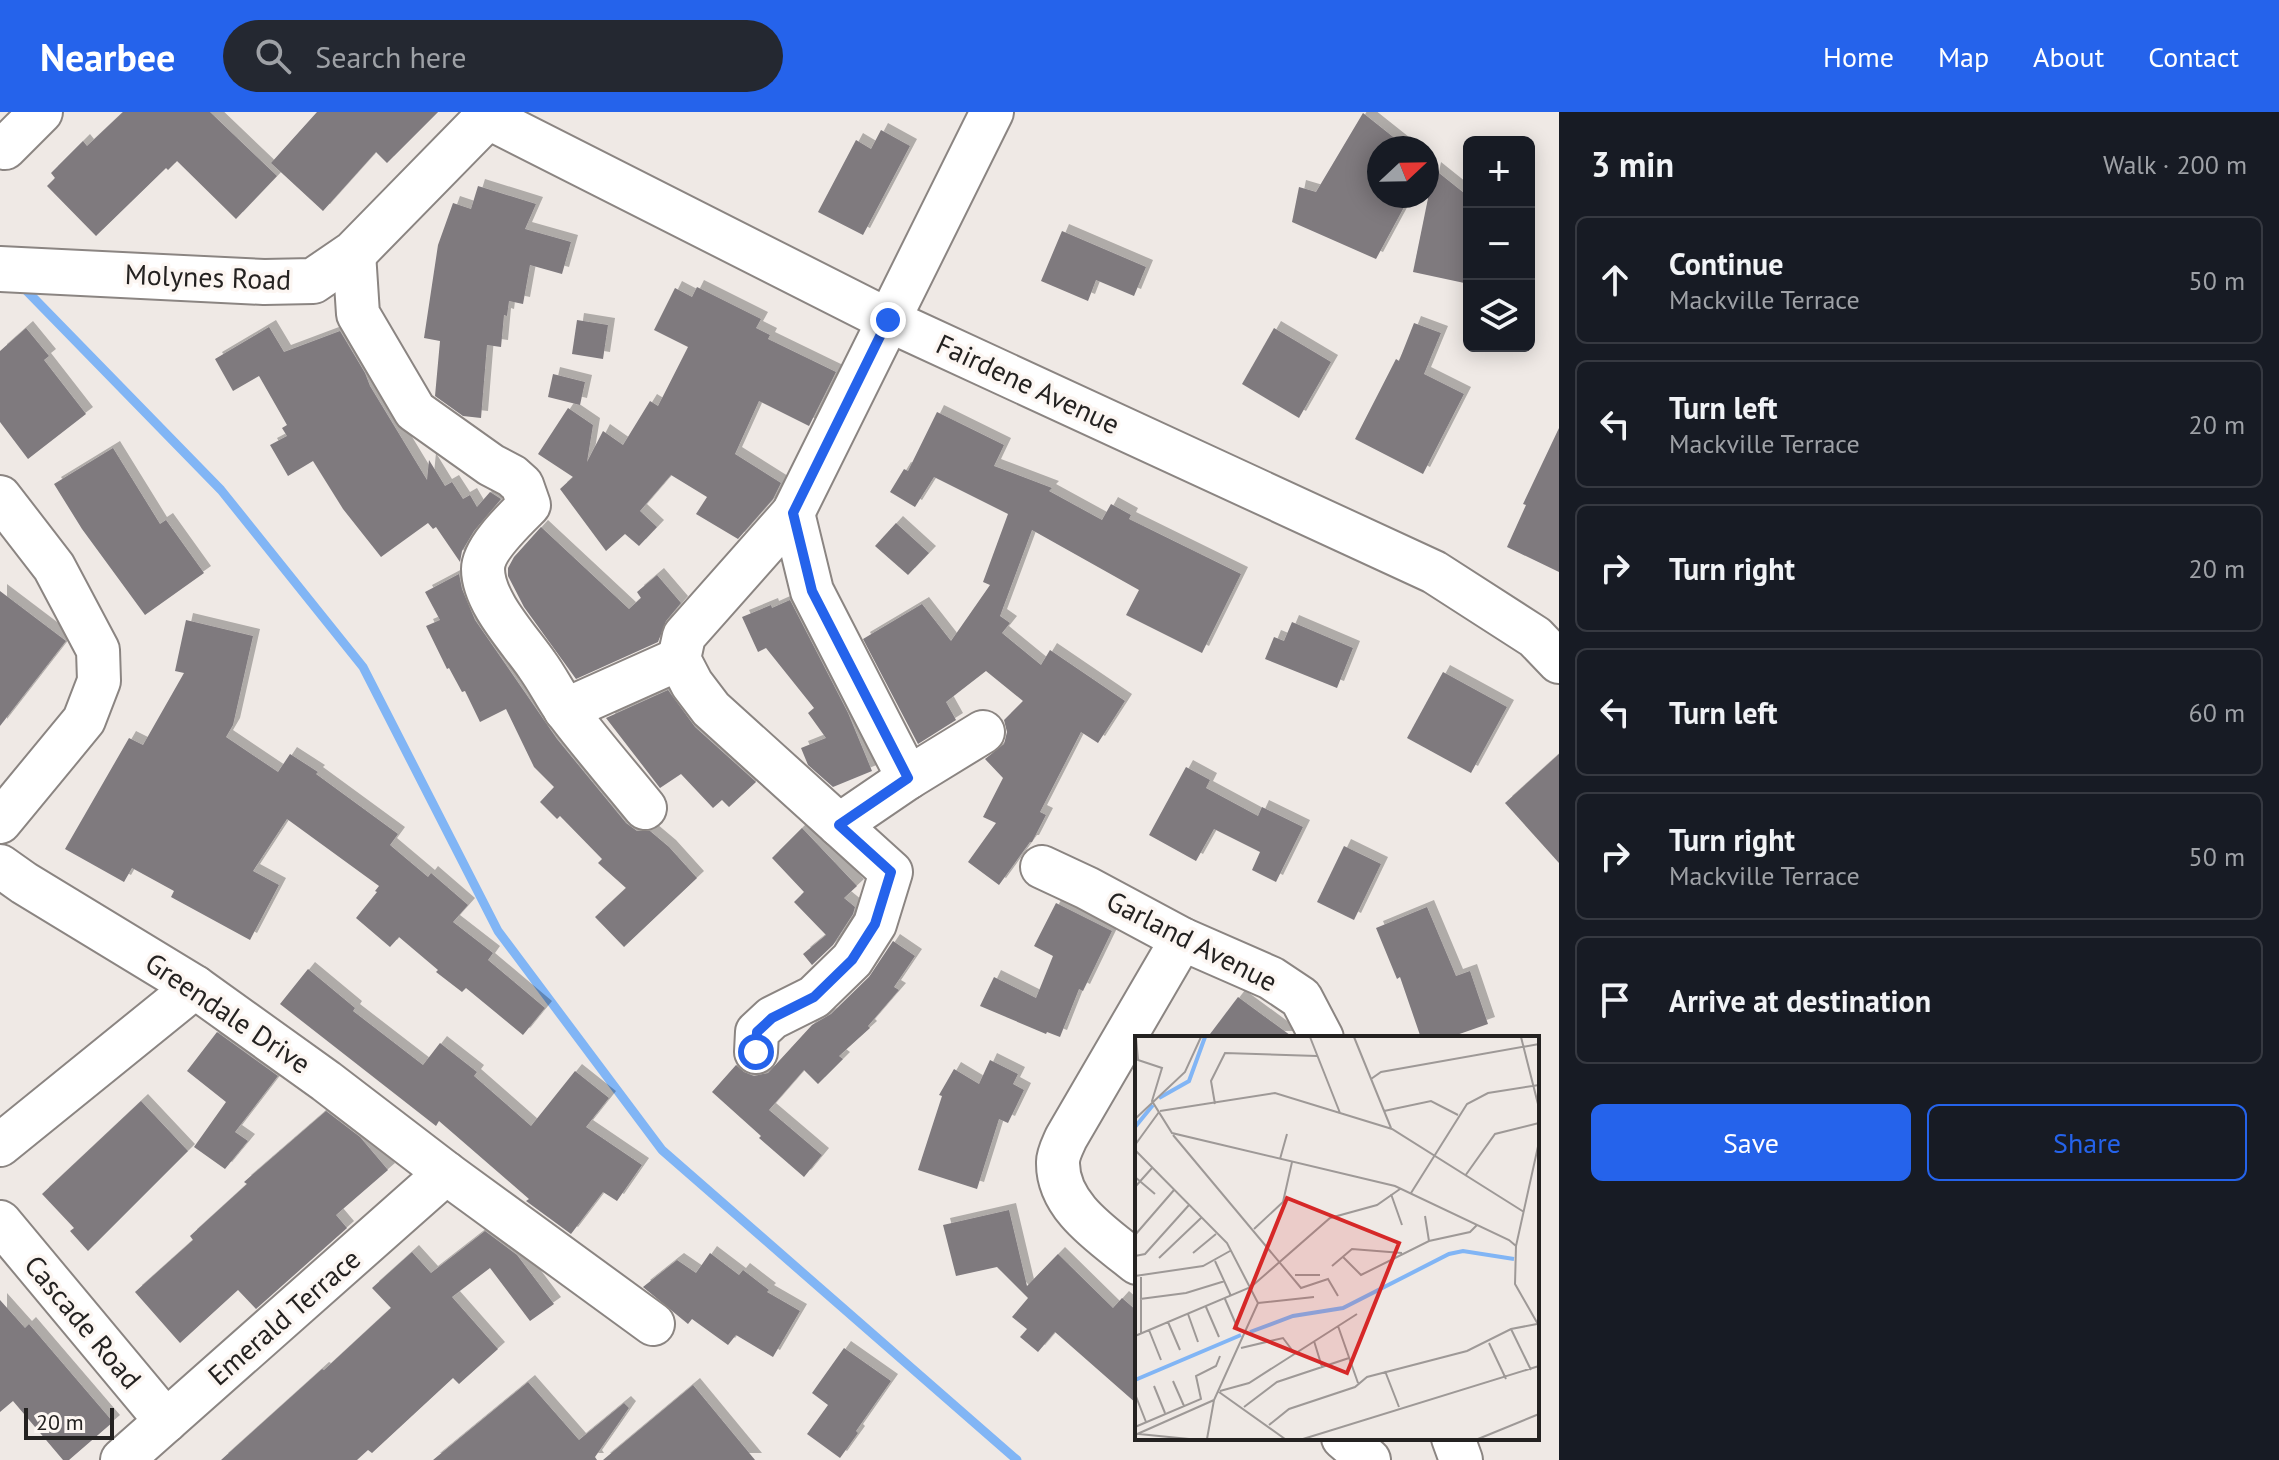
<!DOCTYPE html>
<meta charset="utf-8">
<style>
body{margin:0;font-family:"PT Sans",sans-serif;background:#242831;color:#f1f3f6}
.controls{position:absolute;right:24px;top:24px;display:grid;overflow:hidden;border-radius:12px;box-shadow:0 4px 20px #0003}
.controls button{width:72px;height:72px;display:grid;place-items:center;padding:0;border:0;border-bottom:2px solid #363941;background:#171b24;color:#f1f3f6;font:40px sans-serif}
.compass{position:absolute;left:1367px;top:24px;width:72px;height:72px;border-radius:50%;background:#171b24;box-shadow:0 4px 20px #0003;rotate:68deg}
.scale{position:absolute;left:24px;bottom:20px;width:90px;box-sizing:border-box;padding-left:8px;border:4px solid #242221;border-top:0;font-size:22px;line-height:28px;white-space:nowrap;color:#242221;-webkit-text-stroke:6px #fcf6f2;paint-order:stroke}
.stop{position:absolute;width:24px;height:24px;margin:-18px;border:6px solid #2563eb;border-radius:50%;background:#fff}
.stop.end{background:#2563eb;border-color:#fff;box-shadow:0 2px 8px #0008}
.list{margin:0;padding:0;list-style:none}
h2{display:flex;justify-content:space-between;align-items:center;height:104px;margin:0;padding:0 32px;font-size:34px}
h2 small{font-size:26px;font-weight:400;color:#9ea1a6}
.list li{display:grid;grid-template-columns:52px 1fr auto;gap:24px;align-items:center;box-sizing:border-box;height:128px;margin:0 16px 16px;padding:0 16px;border:2px solid #363941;border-radius:12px}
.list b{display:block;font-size:30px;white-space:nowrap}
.list p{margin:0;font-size:26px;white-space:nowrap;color:#9ea1a6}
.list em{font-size:26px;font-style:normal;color:#9ea1a6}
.actions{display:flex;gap:16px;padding:24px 32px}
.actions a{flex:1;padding:18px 0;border:2px solid #2563eb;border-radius:12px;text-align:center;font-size:28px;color:#2563eb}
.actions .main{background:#2563eb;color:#fff}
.icon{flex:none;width:44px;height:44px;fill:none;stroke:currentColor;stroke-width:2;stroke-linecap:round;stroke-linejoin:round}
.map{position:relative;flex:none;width:1559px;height:1348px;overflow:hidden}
header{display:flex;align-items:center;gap:48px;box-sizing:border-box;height:112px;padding:0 40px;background:#2563eb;color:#fff}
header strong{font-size:38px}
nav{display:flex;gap:44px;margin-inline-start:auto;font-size:28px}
.search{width:560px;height:72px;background:#242831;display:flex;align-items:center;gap:20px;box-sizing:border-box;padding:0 28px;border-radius:44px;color:#9ea1a6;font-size:30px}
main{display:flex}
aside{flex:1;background:#171b24}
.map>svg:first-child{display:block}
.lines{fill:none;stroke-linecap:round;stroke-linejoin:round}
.stream{stroke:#81b5f5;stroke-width:9}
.building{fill:#7f7a7e;filter:url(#shadow)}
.minor-casing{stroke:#8b8582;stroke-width:46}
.major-casing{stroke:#8b8582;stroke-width:48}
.minor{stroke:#fff;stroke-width:42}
.major{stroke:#fff;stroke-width:44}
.route{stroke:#2563eb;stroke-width:10}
.labels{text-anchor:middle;stroke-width:7;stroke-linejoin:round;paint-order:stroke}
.street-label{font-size:28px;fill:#242221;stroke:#fcf6f2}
.inset-river{fill:none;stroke:#81b5f5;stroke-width:4}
.inset-road{fill:none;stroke:#9e9997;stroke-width:2}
.view{fill:#d62828;fill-opacity:0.15;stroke:#d62828;stroke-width:4}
.inset-edge{fill:none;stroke:#242221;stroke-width:4}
</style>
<header>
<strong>Nearbee</strong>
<div class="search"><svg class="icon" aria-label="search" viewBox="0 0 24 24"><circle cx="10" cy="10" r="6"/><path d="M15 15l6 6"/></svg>Search here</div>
<nav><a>Home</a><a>Map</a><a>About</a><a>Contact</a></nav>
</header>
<main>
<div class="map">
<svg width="1559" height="1348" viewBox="0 0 1559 1348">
<defs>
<filter id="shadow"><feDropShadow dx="7" dy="-7" stdDeviation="0" flood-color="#0004"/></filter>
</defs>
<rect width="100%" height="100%" fill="#efe9e5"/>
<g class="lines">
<polyline class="stream" points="20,172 221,378 363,555 498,819 662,1038 1017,1348"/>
</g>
<g class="building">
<polygon points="123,0 210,0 277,64 236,107 177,49 168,58 166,56 96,124 47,74 55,66 51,61 83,29 87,34"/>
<polygon points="317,0 438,0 387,51 376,40 323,99 271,51"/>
<polygon points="1363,1 1407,36 1379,36 1379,84 1410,84 1376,147 1292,110 1299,75 1316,80"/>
<polygon points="881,18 910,34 863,123 818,100 856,28 871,37"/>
<polygon points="1434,57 1469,85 1469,172 1413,160"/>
<polygon points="478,74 536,92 525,117 571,130 562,162 530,153 523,192 509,189 507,204 504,203 501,235 487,233 481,306 463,304 435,284 440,229 424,226 438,133 453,91 471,97"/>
<polygon points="1062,119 1146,155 1134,184 1096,168 1088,189 1041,169"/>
<polygon points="697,175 761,207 756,216 770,223 768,227 836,260 809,314 759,289 735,342 781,371 773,387 738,427 696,402 707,385 671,363 640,399 657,415 639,434 625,422 606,439 560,377 573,365 538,342 568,296 593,313 587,350 603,319 623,333 650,289 658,294 688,235 654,218 675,176 692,185"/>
<polygon points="577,208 608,213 603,247 572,242"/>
<polygon points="1414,211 1441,221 1424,262 1464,282 1423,362 1355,327 1396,247 1399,249"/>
<polygon points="269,215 284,240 340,219 365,261 370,274 427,368 429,348 445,374 452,370 463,387 470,383 477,395 490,380 501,387 474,419 462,439 460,450 436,415 433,417 428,411 381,445 343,397 313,349 288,364 270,333 287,324 282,316 287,313 259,264 233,279 215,247"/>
<polygon points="26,216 49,244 44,248 86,302 28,347 0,310 0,239"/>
<polygon points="1274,216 1331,250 1299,306 1242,272"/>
<polygon points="553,262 585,270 580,293 548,285"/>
<polygon points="937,300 1004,333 994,354 1052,376 1049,379 1102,408 1111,392 1131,403 1129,407 1241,462 1202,541 1126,503 1139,478 1032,418 1000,504 1010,511 1002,521 1041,553 1050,538 1125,589 1098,631 1081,620 1040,700 1046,703 1032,730 1030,730 999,773 968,750 996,711 983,705 1003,666 985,647 1004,632 1007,620 1004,608 1023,589 986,559 946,590 956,608 918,632 863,527 922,492 951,529 990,473 983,470 1008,402 934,365 915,395 890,380 904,357 908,359"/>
<polygon points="1559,316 1559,460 1507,435 1526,393 1523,392"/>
<polygon points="113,336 160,412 166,408 204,461 145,503 82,417 54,372"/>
<polygon points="896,411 929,441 908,463 875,434"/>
<polygon points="541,415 629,497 641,486 637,480 657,463 681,491 666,509 658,530 576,567 524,495 508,464 508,456 514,445"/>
<polygon points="459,462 462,477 475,508 557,627 626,711 637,719 650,719 669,735 697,766 624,835 595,805 626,776 598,751 602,747 560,704 557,707 540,690 554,675 534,655 506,597 480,610 465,579 462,580 449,556 447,557 426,514 440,508 425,480"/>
<polygon points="0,479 66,529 0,614"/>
<polygon points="790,488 848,601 872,659 833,675 808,653 801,636 826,626 808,601 814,596 766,536 758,540 742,505 771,493 772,496"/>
<polygon points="186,508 253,524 233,613 226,625 278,660 290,642 318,660 316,662 398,722 390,733 428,765 431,761 468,793 453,810 493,841 488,848 545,896 523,923 466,876 462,880 436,860 438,858 399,825 390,835 356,806 377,780 375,779 379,774 287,707 253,759 279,773 250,828 171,785 174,779 132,756 124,770 65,737 129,626 143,633 184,561 175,559"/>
<polygon points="1292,510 1353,536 1337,576 1265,547 1274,525 1284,529"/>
<polygon points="1443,560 1507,595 1471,661 1407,626"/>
<polygon points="668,578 695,615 756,670 729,695 722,688 713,696 681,662 660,676 606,606"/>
<polygon points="1559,642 1559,751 1505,691"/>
<polygon points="1186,655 1210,668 1206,676 1258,704 1262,695 1303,715 1276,770 1252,758 1260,740 1214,717 1196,749 1149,723"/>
<polygon points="802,716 857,774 844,786 855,795 853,802 833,833 812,853 803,842 826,823 794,790 804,780 772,746"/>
<polygon points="1344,734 1381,752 1354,808 1317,790"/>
<polygon points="1056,791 1112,819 1083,879 1079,877 1060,925 1047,920 1046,922 980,894 994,865 1036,886 1053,844 1034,834"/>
<polygon points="1427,795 1456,864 1470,859 1488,912 1448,926 1421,926 1400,865 1397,867 1376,816"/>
<polygon points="893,829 915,844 894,875 899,878 868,914 870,916 839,944 843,947 818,972 804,958 769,998 822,1043 804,1065 759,1026 761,1024 712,980 736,953 744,960 754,964 768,961 812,913 831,902 869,865"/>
<polygon points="308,857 355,896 353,899 423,953 440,931 477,960 474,964 531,1014 575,959 609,986 586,1015 642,1053 617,1089 603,1080 571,1122 526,1089 529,1087 439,1009 436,1014 280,892"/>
<polygon points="1238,885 1294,926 1207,926"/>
<polygon points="217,920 278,964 235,1020 248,1029 225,1057 194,1035 226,990 187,959"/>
<polygon points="990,948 1018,962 1013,972 1024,978 1008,1011 999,1007 977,1077 918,1058 942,984 939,983 954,957 979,972"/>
<polygon points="141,989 188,1039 88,1139 70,1119 74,1116 42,1082"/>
<polygon points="326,999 360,1025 388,1058 336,1103 347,1116 256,1197 238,1178 180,1231 135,1180 193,1128 190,1124 247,1072 244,1070"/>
<polygon points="1009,1098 1027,1174 1058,1142 1113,1196 1122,1186 1137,1199 1137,1292 1055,1220 1038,1240 1020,1225 1027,1217 1012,1205 1028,1186 997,1155 956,1164 943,1113"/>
<polygon points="485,1119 517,1143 554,1192 530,1209 490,1156 452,1185 498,1237 459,1272 453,1266 372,1341 368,1338 357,1348 221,1348 322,1257 324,1258 391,1196 372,1176 412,1140 431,1161"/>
<polygon points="710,1141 739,1163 743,1158 769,1178 767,1180 800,1199 773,1245 736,1223 728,1233 692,1207 688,1212 643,1175 677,1148 696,1161"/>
<polygon points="0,1188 25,1216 29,1212 113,1310 69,1348 63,1348 13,1289 0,1300"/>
<polygon points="844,1236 891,1269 856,1319 858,1321 840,1346 807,1322 828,1293 812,1281"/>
<polygon points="528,1270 579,1328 624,1291 629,1296 595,1345 597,1348 433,1348"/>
<polygon points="693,1273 755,1348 603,1348"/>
</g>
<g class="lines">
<g class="minor-casing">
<g id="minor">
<polyline points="482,0 487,5 888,208 1434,460 1535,525 1559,550"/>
<polyline points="5,36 41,0"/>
<path d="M354,141l4,61 57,97 76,54 21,11 10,9 7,20c-14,14 -46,44 -46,64 0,33 37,71 54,96 11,15 19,32 30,47 25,33 52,64 78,96"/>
<polyline points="0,385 54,455 98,538 99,569 84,608 0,710"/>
<polyline points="793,401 812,479 908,666"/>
<polyline points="565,598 679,547"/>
<polyline points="839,713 908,666 983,620"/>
<polyline points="0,754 24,771 195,875 326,969 446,1061 653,1212"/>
<polyline points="1042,755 1087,776 1182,827 1271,866 1301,886 1322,926"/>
<polyline points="756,940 757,920 772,906 814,885 852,848 875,812 891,760 711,597 692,572 679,547 684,524 793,401 992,0"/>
<polyline points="0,1033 195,875"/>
<polyline points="0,1110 166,1309"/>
<path d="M1137,1151c-31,-26 -80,-55 -79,-101 0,-8 5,-17 8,-24l116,-199"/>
<polyline points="1343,1326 1369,1348"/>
<polyline points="1453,1326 1461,1348"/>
<polyline points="122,1348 446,1061"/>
</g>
</g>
<g class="major-casing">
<polyline id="major" points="0,157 264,170 313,169 354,141 492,0"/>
</g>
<use href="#minor" class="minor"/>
<use href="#major" class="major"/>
</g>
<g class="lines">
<polyline class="route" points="756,940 757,920 772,906 814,885 852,848 875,812 891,760 839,713 908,666 812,479 793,401 888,208"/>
</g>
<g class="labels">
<g class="street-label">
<text transform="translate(208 165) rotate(2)" y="10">Molynes Road</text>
<text transform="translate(1028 272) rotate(25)" y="10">Fairdene Avenue</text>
<text transform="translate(1192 829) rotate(27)" y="10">Garland Avenue</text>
<text transform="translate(228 901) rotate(34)" y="10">Greendale Drive</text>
<text transform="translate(284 1205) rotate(-41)" y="10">Emerald Terrace</text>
<text transform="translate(83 1210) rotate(50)" y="10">Cascade Road</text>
</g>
</g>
<g transform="translate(1135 924)">
<rect width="404" height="404" fill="#efe9e5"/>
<path class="inset-river" d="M24,62l30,-17 16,-44M0,91l18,-22M115,296l43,-16 50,-8 106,-54 14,-3 51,8M0,344l106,-45"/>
<path class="inset-road" d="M1,1l2,23 24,8 -10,33 20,32 223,53 114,54 7,6 -1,38 24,42M175,1l30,76M219,1l37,91M386,1l18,71M236,43l10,-7 158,-28M80,68l-4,-23 14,-28 92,3M25,75l115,-18 117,36 132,83M249,75l47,-10 27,14M0,83l50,-47 16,-35M38,99l128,153 27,-9 10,17M0,109l24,-33M0,114l92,93 31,60 -44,97 -7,39M145,123l7,-25M330,140l30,-42 44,-11M0,141l20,17M0,151l17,-19M276,157l56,-89 21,-11 51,-8M256,158l11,31M290,180l4,25M119,193l29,-27 9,-40M0,199l39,-45M381,210l23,-104M58,217l23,-19M0,220l10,-2 44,-49M208,221l18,18 68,-34 41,-9 7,-7M24,222l42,-40M80,225l16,35M197,230l20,-17 50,4M160,239h25M0,240l68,-10 27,-15M5,263l46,-6 39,-12M90,263l13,30M123,267l56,-6M71,271l13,30M53,278l10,28M33,286l12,28M203,290l20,57M376,293l20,41M14,294l12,30M6,297v-56M0,300l116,-49 79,-69 47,-13 23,-16M179,305l8,26M354,307l17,36M106,312l42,-10 12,16M250,335l14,36M38,345l11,25M19,350l11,27M85,355l29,-8 108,-69M84,356l66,47M0,358l11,28M109,371l33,-25 72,-24M134,389l20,-16 66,-22 12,-10 100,-26 44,-22 26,-5M0,391l66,-28 -5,-23 20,-10 4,-10M4,398l50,5M0,399l79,-35M168,403l236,-73M343,403l61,-25"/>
<path class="view" d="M152,162l112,45 -52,130 -112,-45z"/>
<rect width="404" height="404" class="inset-edge"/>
</g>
</svg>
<div class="controls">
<button>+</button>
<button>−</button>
<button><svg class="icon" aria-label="layers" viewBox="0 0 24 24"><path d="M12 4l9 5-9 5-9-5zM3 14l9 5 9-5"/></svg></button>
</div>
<svg class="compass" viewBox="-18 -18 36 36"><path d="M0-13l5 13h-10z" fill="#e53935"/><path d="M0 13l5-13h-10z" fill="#9ea1a6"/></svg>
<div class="scale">20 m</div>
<div class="stop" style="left:756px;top:940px"></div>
<div class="stop end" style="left:888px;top:208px"></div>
</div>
<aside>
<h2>3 min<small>Walk · 200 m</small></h2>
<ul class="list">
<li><svg class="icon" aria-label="ahead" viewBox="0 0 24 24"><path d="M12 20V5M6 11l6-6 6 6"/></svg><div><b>Continue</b><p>Mackville Terrace</p></div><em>50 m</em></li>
<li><svg class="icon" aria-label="left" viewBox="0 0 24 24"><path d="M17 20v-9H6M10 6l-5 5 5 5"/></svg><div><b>Turn left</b><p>Mackville Terrace</p></div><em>20 m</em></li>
<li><svg class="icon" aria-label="right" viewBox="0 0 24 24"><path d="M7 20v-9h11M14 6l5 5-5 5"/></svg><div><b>Turn right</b></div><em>20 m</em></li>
<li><svg class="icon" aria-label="left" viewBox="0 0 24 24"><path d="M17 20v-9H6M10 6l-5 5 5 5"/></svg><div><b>Turn left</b></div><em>60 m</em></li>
<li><svg class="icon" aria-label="right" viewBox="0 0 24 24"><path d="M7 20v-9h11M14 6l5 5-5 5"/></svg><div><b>Turn right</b><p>Mackville Terrace</p></div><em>50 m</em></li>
<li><svg class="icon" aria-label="arrive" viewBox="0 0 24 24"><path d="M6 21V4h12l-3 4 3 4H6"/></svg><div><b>Arrive at destination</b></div></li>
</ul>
<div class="actions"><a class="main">Save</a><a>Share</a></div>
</aside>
</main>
